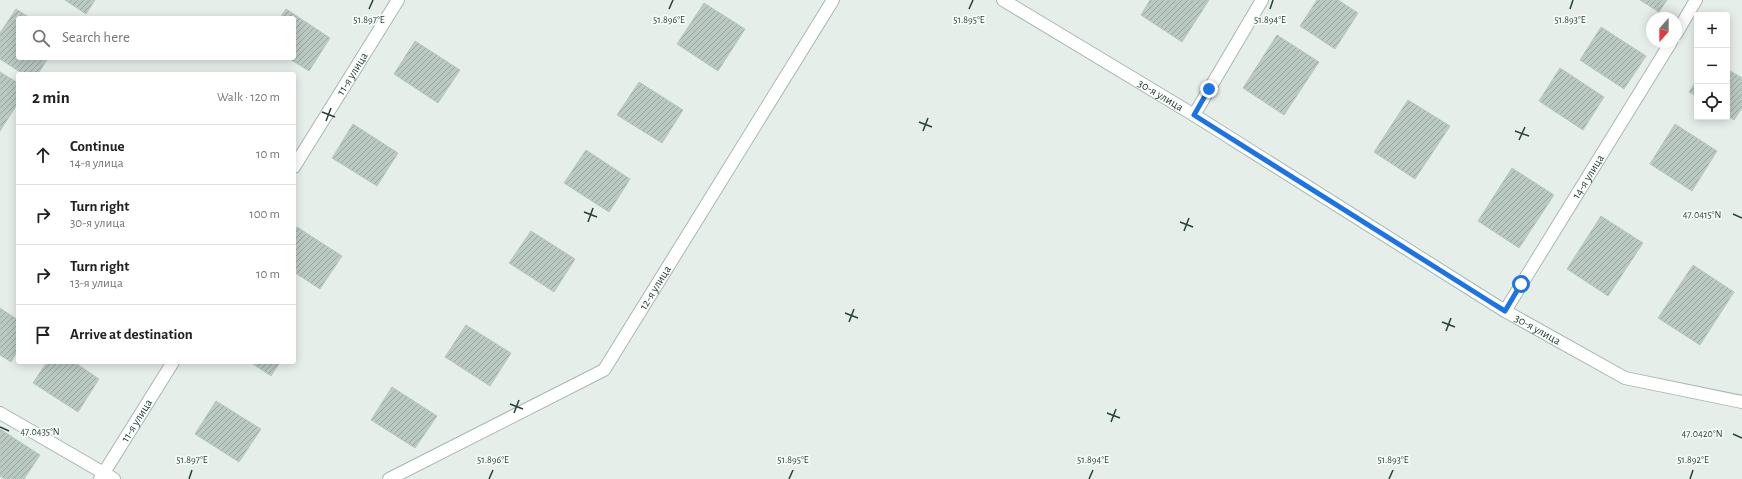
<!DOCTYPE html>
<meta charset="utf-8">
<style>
body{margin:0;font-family:"Alegreya Sans",sans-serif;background:#f2f2f2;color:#222}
.controls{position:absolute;right:12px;top:12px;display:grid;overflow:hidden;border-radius:4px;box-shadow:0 2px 10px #0003}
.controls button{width:36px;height:36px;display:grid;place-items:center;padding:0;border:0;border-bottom:1px solid #e0e0e0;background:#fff;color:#222;font:20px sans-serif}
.compass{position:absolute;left:1646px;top:12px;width:36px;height:36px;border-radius:50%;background:#fff;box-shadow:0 2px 10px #0003;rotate:201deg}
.stop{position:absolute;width:12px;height:12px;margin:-9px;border:3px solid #1a73e8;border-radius:50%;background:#fff}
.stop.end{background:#1a73e8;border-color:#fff;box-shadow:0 1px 4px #0008}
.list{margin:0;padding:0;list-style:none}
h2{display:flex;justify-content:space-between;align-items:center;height:52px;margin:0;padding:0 16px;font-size:17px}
h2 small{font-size:13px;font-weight:400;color:#767676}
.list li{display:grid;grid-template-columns:26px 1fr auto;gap:12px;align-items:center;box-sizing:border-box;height:60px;padding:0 16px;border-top:1px solid #e0e0e0}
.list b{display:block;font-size:15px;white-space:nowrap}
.list p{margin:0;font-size:13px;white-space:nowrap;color:#767676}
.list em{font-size:13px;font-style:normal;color:#767676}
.icon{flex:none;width:22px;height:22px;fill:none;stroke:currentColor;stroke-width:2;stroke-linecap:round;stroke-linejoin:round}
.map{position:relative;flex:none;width:1742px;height:479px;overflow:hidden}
.search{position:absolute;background:#fff;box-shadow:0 2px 10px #0003;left:16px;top:16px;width:280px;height:44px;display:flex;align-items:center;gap:10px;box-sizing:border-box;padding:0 14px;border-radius:4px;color:#767676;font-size:15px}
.panel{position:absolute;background:#fff;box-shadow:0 2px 10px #0003;left:16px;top:72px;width:280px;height:292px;border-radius:4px}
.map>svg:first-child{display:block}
.building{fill:url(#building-hatch);stroke:#b8c8c1}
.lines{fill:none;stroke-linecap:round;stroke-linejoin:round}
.street-casing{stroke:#a8b7b1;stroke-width:14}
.street{stroke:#fff;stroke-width:12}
.route{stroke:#1a73e8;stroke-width:5}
.ticks{fill:none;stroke:#254138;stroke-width:1.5}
.labels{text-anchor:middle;stroke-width:3.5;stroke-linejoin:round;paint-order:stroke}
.street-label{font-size:12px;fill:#254138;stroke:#f7fbf8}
.ticks-label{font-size:10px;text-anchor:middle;fill:#254138;stroke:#f7fbf8;stroke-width:3.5;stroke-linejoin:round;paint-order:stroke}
</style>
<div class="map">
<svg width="1742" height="479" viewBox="0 0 1742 479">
<defs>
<pattern id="building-hatch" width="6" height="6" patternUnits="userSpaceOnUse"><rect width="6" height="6" fill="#bbc9c3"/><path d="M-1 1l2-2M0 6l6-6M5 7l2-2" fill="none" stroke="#98a59f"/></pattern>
</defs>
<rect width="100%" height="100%" fill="#e6eeea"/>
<g class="building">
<polygon points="65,0 95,0 86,14"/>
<polygon points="1150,0 1209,0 1182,42 1141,15"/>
<polygon points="1317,0 1338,0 1358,13 1335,49 1300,26"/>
<polygon points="1640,0 1667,0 1659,12"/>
<polygon points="704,3 745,29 718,71 677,44"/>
<polygon points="16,9 30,18 18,18 18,58 48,58 38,74 23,74 0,59 0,33"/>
<polygon points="286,9 330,38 309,71 288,58 294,58 294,18 280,18"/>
<polygon points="1601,27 1646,56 1624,89 1580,60"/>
<polygon points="1277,35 1319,62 1284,115 1243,88"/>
<polygon points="415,41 460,70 438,103 394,74"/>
<polygon points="1560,68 1604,97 1583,130 1539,101"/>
<polygon points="1727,69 1742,78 1742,108 1734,120 1727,116"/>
<polygon points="0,72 18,83 18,103 0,131"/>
<polygon points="1697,80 1697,96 1689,92"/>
<polygon points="639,82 683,110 662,143 617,115"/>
<polygon points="1408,100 1450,126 1415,179 1374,152"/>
<polygon points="353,124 398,153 377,186 332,158"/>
<polygon points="1675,124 1717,151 1692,191 1650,164"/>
<polygon points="586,150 630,179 609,212 564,183"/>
<polygon points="1512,168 1554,195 1519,248 1478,221"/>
<polygon points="1601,216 1643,243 1608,296 1567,269"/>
<polygon points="297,227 342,256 320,289 294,272 294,232"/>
<polygon points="531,231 575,259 554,292 509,263"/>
<polygon points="1693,265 1734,292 1700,345 1658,318"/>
<polygon points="0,308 18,320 18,350 11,362 0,355"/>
<polygon points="466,325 511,353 490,386 445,357"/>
<polygon points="47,362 74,362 99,379 78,412 33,383"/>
<polygon points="250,362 280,362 271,376"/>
<polygon points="392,387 437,416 415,448 371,420"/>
<polygon points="216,401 261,429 239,462 195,434"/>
<polygon points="0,429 40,455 24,479 5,479 0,476"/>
</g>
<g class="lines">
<g class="street-casing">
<g id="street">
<path id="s1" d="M1003,0l191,115 311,196 120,67 117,24"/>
<polyline points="1676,34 1696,0"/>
<polyline points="1194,115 1262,0"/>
<path id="s2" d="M294,167l104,-167"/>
<path id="s3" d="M1505,311l166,-269"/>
<polyline points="0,413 114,479"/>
<path id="s4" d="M100,479l73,-117"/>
<path id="s5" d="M389,479l215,-109 229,-370"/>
</g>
</g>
<use href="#street" class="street"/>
</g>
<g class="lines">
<polyline class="route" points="1209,89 1194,115 1492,303 1505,311 1521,284"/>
</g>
<path class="ticks" d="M369,9l4,-9M669,9l4,-9M969,9l4,-9M1270,9l3,-9M1570,9l3,-9M322,112l13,5M326,121l5,-13M919,122l13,5M923,131l5,-13M1515,131l14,5M1519,140l6,-13M584,212l13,5M1733,214l9,4M588,222l5,-14M1180,222l13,5M1184,231l5,-13M845,313l13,5M849,322l5,-13M1442,322l13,5M1446,331l5,-13M510,404l13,5M514,413l5,-13M1107,413l13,5M1111,422l5,-13M0,427l9,4M1733,434l9,4M189,479l3,-9M489,479l4,-9M789,479l4,-9M1089,479l4,-9M1389,479l4,-9M1690,479l3,-9"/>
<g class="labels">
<g class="street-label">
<text dy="4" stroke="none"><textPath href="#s2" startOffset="110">11-я улица</textPath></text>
<text dy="4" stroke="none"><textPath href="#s1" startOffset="184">30-я улица</textPath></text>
<text dy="4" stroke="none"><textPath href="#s3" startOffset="158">14-я улица</textPath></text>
<text dy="4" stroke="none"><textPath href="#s5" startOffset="338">12-я улица</textPath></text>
<text dy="4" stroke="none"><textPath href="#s1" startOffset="628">30-я улица</textPath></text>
<text dy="4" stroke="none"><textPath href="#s4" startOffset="69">11-я улица</textPath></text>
</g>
</g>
<g class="ticks-label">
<text x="1270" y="23">51.894°E</text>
<text x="369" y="23">51.897°E</text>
<text x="669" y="23">51.896°E</text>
<text x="969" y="23">51.895°E</text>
<text x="1570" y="23">51.893°E</text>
<text x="1702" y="218">47.0415°N</text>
<text x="40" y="435">47.0435°N</text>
<text x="1702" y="437">47.0420°N</text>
<text x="192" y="463">51.897°E</text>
<text x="493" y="463">51.896°E</text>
<text x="793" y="463">51.895°E</text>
<text x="1093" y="463">51.894°E</text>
<text x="1393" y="463">51.893°E</text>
<text x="1693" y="463">51.892°E</text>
</g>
</svg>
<div class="controls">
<button>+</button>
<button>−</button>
<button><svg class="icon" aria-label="locate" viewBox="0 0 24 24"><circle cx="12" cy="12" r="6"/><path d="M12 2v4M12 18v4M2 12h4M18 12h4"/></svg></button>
</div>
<svg class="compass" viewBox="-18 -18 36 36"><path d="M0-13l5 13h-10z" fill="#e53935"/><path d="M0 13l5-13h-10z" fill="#767676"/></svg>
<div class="stop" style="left:1521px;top:284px"></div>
<div class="stop end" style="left:1209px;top:89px"></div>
<div class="search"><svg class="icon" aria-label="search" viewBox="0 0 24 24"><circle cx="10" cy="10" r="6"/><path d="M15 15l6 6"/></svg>Search here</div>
<section class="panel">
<h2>2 min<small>Walk · 120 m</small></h2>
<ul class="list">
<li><svg class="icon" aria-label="ahead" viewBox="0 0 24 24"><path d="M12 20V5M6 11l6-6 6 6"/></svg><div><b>Continue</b><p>14-я улица</p></div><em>10 m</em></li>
<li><svg class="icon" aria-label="right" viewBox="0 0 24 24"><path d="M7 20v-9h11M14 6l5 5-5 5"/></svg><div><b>Turn right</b><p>30-я улица</p></div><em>100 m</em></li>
<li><svg class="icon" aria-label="right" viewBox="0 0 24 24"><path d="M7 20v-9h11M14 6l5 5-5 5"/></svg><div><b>Turn right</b><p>13-я улица</p></div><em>10 m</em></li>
<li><svg class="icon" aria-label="arrive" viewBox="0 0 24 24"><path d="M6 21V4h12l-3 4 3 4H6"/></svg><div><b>Arrive at destination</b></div></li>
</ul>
</section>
</div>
